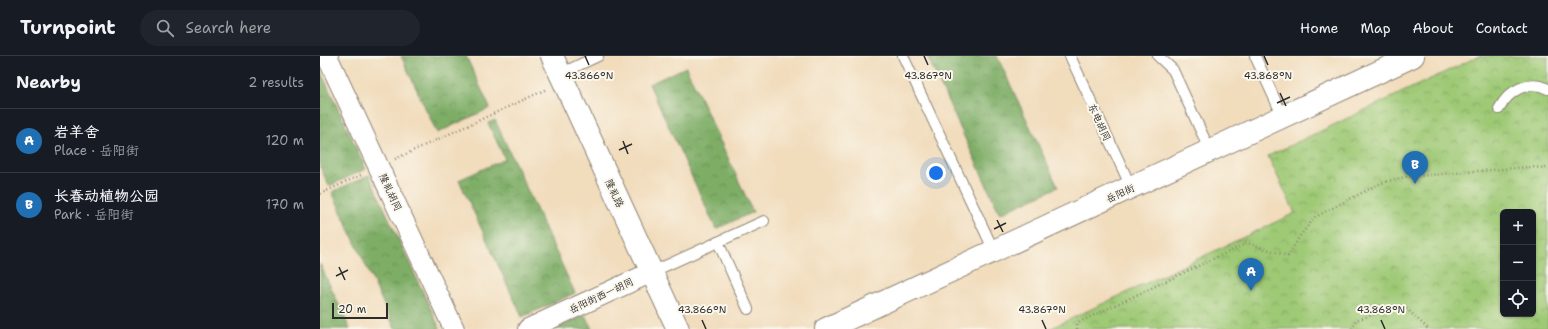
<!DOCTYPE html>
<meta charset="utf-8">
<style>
body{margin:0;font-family:"Shantell Sans","LXGW WenKai TC",sans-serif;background:#20242c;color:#f1f3f6}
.controls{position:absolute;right:12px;bottom:12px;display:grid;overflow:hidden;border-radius:6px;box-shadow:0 1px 3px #0004}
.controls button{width:36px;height:36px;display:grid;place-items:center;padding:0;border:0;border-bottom:1px solid #363941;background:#171b24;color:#f1f3f6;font:20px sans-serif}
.scale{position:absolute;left:12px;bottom:10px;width:56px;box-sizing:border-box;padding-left:4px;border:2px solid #2b2b2b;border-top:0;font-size:11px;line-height:14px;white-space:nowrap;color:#2b2b2b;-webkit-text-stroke:3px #fbf7ec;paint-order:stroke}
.you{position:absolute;left:616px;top:117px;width:14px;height:14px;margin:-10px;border:3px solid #fff;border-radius:50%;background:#1a73e8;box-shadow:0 0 0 6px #1a73e833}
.badge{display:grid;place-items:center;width:26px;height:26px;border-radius:50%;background:#1f6fb2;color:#fff;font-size:13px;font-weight:700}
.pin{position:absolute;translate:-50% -33px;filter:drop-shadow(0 1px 2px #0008)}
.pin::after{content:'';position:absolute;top:21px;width:14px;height:12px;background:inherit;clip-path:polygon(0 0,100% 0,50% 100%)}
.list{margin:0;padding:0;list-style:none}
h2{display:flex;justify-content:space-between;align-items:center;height:52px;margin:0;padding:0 16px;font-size:17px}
h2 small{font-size:13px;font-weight:400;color:#9ea1a6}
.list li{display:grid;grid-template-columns:26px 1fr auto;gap:12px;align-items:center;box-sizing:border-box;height:64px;padding:0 16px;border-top:1px solid #363941}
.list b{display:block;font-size:15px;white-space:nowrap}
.list p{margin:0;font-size:13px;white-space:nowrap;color:#9ea1a6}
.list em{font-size:13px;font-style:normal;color:#9ea1a6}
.icon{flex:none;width:22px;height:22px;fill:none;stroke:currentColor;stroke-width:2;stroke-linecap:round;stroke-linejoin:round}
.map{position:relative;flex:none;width:1228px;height:273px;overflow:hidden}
header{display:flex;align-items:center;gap:24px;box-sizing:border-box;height:56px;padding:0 20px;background:#171b24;border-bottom:1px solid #363941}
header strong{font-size:19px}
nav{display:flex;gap:22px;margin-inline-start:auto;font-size:14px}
.search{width:280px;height:36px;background:#20242c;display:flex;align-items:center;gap:10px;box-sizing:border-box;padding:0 14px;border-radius:22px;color:#9ea1a6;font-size:15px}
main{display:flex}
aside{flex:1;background:#171b24}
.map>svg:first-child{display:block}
.forest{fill:url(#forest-crowns);stroke:#546c48}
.park{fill:url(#park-crowns);stroke:#647a50;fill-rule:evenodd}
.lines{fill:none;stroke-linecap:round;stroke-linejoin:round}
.service-casing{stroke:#8e8474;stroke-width:12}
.minor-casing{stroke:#8e8474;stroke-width:22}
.tertiary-casing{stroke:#8e8474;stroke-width:24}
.path{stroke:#8e8474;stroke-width:2.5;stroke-dasharray:1 3;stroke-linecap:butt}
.service{stroke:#fff;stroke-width:10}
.minor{stroke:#fff;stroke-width:20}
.tertiary{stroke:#fff;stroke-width:22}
.ticks{fill:none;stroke:#2b2b2b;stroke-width:1.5}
.labels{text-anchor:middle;stroke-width:4;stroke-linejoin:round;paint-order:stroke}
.street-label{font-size:10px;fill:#2b2b2b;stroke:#fbf7ec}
.ticks-label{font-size:10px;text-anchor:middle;fill:#2b2b2b;stroke:#fbf7ec;stroke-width:4;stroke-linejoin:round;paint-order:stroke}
</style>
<header>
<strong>Turnpoint</strong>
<div class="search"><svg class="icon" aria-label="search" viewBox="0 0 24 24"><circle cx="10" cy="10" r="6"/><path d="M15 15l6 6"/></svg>Search here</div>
<nav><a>Home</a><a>Map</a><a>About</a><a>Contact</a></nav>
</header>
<main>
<aside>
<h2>Nearby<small>2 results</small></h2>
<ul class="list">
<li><span class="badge">A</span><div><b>岩羊舍</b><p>Place · 岳阳街</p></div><em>120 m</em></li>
<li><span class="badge">B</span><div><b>长春动植物公园</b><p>Park · 岳阳街</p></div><em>170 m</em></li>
</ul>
</aside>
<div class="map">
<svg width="1228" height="273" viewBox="0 0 1228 273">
<defs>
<pattern id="forest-crowns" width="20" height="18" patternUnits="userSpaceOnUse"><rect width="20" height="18" fill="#7ead66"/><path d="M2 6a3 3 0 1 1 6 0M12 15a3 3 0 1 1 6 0" fill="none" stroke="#678d54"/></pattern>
<pattern id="park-crowns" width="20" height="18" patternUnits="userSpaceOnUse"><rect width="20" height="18" fill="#9ec975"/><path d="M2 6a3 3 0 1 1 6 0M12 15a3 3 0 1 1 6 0" fill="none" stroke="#81a360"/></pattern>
</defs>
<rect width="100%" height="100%" fill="#fbf7ec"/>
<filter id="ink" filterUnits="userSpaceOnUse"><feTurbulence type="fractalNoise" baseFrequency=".025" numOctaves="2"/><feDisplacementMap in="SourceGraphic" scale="8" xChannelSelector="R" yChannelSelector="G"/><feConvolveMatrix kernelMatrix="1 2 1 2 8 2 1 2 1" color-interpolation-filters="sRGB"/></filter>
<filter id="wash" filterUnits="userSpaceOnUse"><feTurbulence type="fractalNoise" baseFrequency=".012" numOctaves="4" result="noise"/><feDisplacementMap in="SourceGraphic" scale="16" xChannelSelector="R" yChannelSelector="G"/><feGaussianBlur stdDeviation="0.9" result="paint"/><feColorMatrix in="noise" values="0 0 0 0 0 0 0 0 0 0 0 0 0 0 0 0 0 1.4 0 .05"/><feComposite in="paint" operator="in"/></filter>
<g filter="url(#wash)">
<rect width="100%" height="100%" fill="#f1dcbc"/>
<g class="forest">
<polygon points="81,0 146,0 170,52 117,77"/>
<polygon points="607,0 677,0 738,131 680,158"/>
<polygon points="366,11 433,156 396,173 329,28"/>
<polygon points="0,14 46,113 9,130 0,111"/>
<polygon points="175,64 255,237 202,261 139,124 185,103 168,67"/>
<polygon points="49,119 120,273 75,273 12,136"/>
<polygon points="0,208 30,273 0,273"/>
<polygon points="265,259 272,273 235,273"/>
</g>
<path class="park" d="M1159,0h69v273h-499l246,-116 -27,-57zM1183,156h30v102h-30z"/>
</g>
<g filter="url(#ink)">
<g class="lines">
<g class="service-casing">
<g id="service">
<polyline points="583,0 674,195"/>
<polyline points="750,0 811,131"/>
<polyline points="838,0 853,14 890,95"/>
<polyline points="935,0 963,61"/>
<polyline points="240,18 278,0"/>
<path d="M1179,53c9,-18 29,-30 49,-20"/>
<polyline points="398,186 428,253"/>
<polyline points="332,216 444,165"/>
</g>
</g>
<g class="minor-casing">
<g id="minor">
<polyline points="7,0 134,273"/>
<polyline points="208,273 332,216"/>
</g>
</g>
<g class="tertiary-casing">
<g id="tertiary">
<polyline points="232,0 358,273"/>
<polyline points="506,273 1093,0"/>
</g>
</g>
<g class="path">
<polyline points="75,103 227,33"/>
<polyline points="0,138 41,119"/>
<polyline points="757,273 757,267 927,187 968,200 980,180 995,161 1061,127 1085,121 1209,111 1228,112"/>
<polyline points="1032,273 1036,264 1083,249 1108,273"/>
</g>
<use href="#service" class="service"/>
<use href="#minor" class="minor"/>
<use href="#tertiary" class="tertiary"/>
</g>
</g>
<path class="ticks" d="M265,0l4,9M604,0l4,9M944,0l4,9M960,37l6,13M957,47l13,-6M303,85l5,13M299,94l13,-6M677,164l6,12M674,173l12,-6M19,211l6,13M16,220l12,-6M382,264l4,9M722,264l4,9M1061,264l4,9"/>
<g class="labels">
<g class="street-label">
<text transform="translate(780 66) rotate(65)" y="4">东电胡同</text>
<text transform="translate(71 136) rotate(65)" y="4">隆礼胡同</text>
<text transform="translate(295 137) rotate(65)" y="4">隆礼路</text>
<text transform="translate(800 137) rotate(-25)" y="4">岳阳街</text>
<text transform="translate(281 239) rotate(-25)" y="4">岳阳街西一胡同</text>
</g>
</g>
<g class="ticks-label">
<text x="269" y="23">43.866°N</text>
<text x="608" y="23">43.867°N</text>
<text x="948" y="23">43.868°N</text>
<text x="382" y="257">43.866°N</text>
<text x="722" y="257">43.867°N</text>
<text x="1061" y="257">43.868°N</text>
</g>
</svg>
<div class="controls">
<button>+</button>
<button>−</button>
<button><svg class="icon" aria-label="locate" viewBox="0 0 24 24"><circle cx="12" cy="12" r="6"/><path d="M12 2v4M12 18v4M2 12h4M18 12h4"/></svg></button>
</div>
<div class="scale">20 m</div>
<div class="you"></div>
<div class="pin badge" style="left:931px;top:235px">A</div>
<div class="pin badge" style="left:1095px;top:128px">B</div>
</div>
</main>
